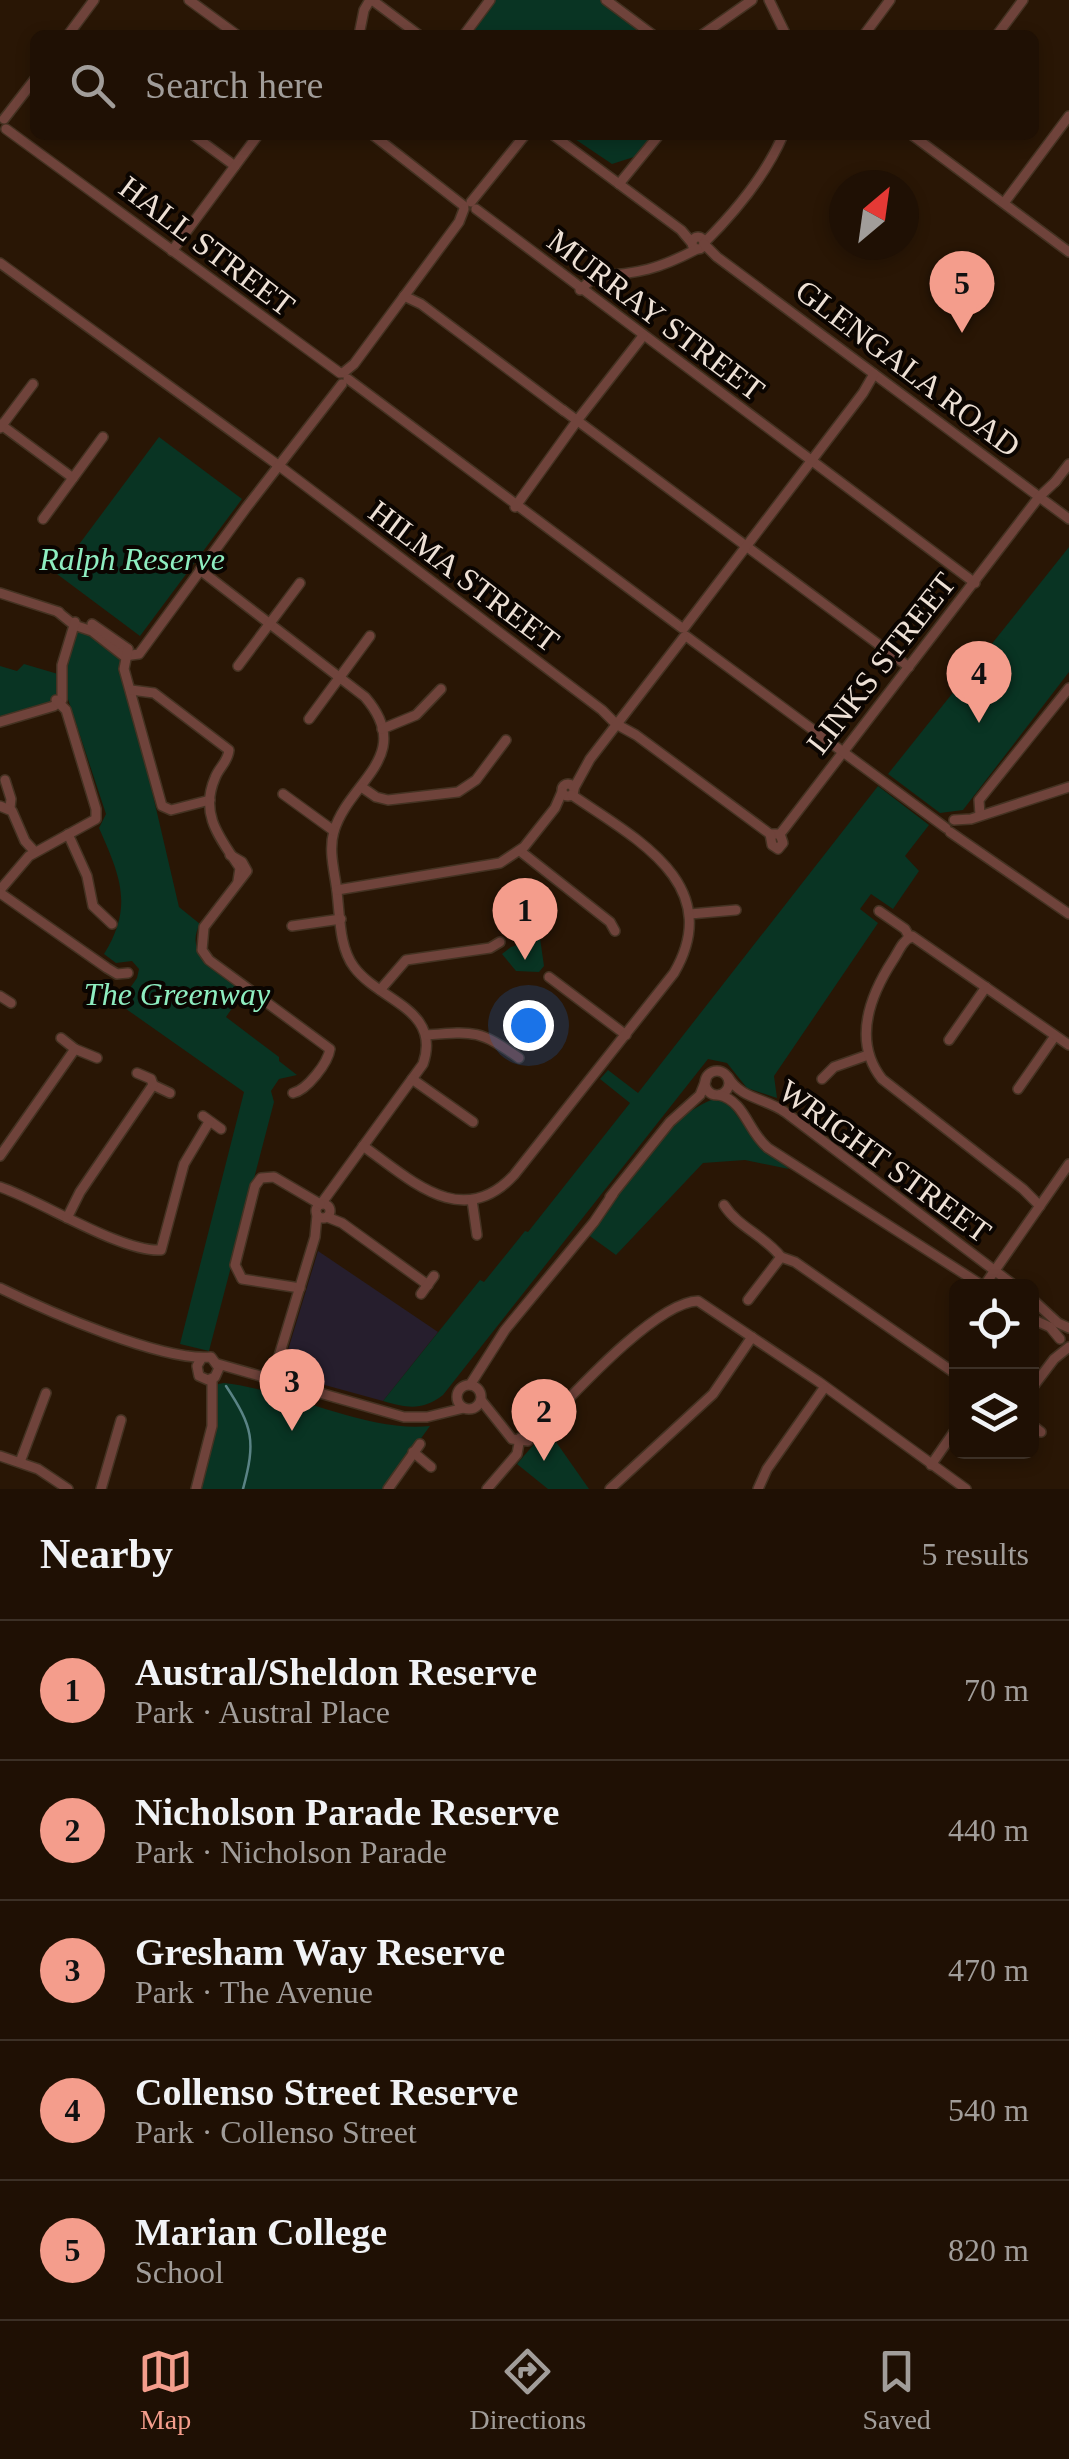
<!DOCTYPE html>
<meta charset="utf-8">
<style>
body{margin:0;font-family:Georgia,serif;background:#27190e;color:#f1f3f6}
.controls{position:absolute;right:30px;bottom:30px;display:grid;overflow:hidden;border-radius:15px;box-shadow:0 5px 15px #0003}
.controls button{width:90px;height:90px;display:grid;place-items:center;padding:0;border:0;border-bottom:2px solid #3c3026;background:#1f1004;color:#f1f3f6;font:50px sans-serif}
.compass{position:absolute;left:829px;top:170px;width:90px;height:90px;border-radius:50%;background:#1f1004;box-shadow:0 5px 15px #0003;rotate:29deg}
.you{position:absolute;left:528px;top:1025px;width:35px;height:35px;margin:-25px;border:8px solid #fff;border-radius:50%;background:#1a73e8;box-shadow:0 0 0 15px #1a73e833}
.badge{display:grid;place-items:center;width:65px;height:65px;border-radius:50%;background:#f49d8c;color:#111;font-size:32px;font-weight:700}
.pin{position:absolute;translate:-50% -82px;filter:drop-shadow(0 2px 5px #0008)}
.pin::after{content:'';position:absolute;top:52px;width:35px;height:30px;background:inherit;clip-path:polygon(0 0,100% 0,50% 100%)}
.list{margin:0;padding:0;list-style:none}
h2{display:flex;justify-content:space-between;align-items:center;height:130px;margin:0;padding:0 40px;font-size:42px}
h2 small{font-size:32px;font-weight:400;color:#a19d9a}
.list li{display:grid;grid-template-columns:65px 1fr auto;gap:30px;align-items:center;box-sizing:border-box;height:140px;padding:0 40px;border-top:2px solid #3c3026}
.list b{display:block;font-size:38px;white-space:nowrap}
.list p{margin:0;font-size:32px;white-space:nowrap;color:#a19d9a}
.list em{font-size:32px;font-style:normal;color:#a19d9a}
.icon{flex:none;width:55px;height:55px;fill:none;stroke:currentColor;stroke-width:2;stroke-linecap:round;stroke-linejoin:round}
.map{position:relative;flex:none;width:1069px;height:1489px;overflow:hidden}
.search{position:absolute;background:#1f1004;box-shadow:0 5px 15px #0003;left:30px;right:30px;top:30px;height:110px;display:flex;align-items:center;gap:25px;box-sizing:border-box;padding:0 35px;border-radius:15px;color:#a19d9a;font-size:38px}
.sheet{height:830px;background:#1f1004}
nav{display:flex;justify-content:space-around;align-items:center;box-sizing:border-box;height:140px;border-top:2px solid #3c3026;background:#1f1004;font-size:28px;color:#a19d9a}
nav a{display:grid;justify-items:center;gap:5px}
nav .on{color:#f49d8c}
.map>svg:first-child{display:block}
.commercial{fill:#261e2d}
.green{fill:#093423}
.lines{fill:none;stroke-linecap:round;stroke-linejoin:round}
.stream{stroke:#5a8385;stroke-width:2.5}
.minor-casing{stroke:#443222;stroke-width:12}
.minor{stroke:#6f433b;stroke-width:9}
.labels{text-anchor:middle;stroke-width:8;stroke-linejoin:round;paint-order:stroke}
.street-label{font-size:32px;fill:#ede0d5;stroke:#0b0501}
.park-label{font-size:32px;font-style:italic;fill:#8eedc0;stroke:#0b0501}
</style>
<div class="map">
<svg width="1069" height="1489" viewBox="0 0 1069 1489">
<rect width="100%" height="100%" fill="#291605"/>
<polygon class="commercial" points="318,1251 438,1332 383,1401 281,1373"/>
<g class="green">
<polygon points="494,0 600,0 647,35 468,35"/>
<polygon points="569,135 654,135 637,156 612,164"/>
<polygon points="159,437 242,499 140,636 57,574"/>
<polygon points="1069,547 1069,672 963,810 940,813 888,774"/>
<path d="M77,628l31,18 13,12 58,249 21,17c-18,32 23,51 44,67l-18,26 53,40v4l18,14 -18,4 -8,12 3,11 -65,249 -29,-7 64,-252 -125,-88 18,-26 2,-9 -7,-8 -16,2 -12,-9c30,-48 16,-78 -5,-126l7,-14 -40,-121 1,-24z"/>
<polygon points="24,664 58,674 56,696 49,702 0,718 0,666 17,671"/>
<path d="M878,786l51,39 -24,31 14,15 -26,38 -22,-15 -11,15 18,14 -104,153 3,22 -30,-10 -20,-25 -19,-4 -265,336c-21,16 -36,13 -60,6l97,-121 4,2 41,-51 3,1 102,-129 -30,-24 8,-9 30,23z"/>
<polygon points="540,938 544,966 539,972 516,971 502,954 511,947"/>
<path d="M717,1098l9,2 29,41 34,28 -44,-9 -42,3 -87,92 -29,-21c34,-44 76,-119 130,-136z"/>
<path d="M224,1383c65,7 143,50 206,43l-46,63h-184l16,-63 -3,-41z"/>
<polygon points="547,1429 589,1489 548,1489 517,1464"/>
</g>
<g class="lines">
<path class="stream" d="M226,1386c27,41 30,55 17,103"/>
<g class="minor-casing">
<g id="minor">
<polyline points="189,0 237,35"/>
<polyline points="372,0 419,35"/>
<polyline points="606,0 653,35"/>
<polyline points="769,0 786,35"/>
<polyline points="68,35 94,0"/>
<polyline points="359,35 364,10 370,0"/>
<polyline points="464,35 490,0"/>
<polyline points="702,35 752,0"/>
<polyline points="864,35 890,0"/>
<polyline points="997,35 1023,0"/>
<polyline points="4,119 35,79"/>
<polyline points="6,129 340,373"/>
<polyline points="193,135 235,166"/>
<polyline points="373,135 464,206"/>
<polyline points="553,135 681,230 692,243"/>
<polyline points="912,135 1069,252"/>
<polyline points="619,184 659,135"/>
<polyline points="471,202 525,135"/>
<polyline points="1004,203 1069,116"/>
<polyline points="476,209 975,583"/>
<circle cx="698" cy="243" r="6"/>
<path d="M704,243c30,-30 62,-68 79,-108"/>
<polyline points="704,244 717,257 1069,519"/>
<polyline points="172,251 258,135"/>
<polyline points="0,263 278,465 602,710 616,724 636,735 770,834 780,834 784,829 1039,497 1056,481"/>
<path d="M580,290l15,-14c43,-2 64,-7 102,-27"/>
<polyline points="404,296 421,304 564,411"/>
<polyline points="343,373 354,364 459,222 464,209"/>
<polyline points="348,379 682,628"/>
<polyline points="563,410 909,667"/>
<polyline points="0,424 73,478"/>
<polyline points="0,428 33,384"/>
<polyline points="1055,482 1069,464"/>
<polyline points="515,507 579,418 643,336"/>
<polyline points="43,519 103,437"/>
<path d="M200,570l165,127c51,59 -16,84 -31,134 -6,20 1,42 3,61 3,24 2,55 17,75 25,34 88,42 69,97l-102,140"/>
<polyline points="0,593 59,612"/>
<polyline points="58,612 74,625 92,631 124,656 139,654 246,508 342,384"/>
<polyline points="92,624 128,649"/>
<polyline points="684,628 863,393 874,374"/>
<polyline points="686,636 946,828"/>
<polyline points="128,649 124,669 162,806 171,810 210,800"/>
<polyline points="238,666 300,583"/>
<path d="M131,690l23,3 75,57c-1,12 -10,17 -14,28 -16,37 6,61 25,90l-2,13"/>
<polyline points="309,719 370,636"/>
<polyline points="0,722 54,706 62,700 62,665 75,622"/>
<polyline points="382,729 416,715 441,689"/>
<polyline points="5,780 11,799 10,808"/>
<circle cx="568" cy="790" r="6"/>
<polyline points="363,788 376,797 388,800 458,792 476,780 506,740"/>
<polyline points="574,788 590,759 684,637"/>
<polyline points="283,794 334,831"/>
<polyline points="0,806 12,811 25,841 35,852"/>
<polyline points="980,815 979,800 1069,688"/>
<polyline points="954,820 971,819 1069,787"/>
<polyline points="950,832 1069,914"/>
<polyline points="68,834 87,876 93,906 112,924"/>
<polyline points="770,834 772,845 778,849 783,843 780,834"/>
<polyline points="520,851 610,922 615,931"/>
<path d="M230,855l12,7 5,9 -43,56 -2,23 7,10 121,89c-2,14 -23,41 -37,44"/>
<polyline points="0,890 29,856 96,819 96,809 66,710 56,700"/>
<polyline points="337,890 500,863 524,847 555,808 562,792"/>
<polyline points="0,893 107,968 117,974 128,973"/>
<polyline points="879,911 905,929 910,938"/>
<polyline points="690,914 736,910"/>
<polyline points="292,926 341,919"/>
<polyline points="549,977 626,1035"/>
<polyline points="380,990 406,960 490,948 500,942"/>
<polyline points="0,996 11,1003"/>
<path d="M427,1035c47,-4 53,-5 92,23"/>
<polyline points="61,1038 75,1049 97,1058"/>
<polyline points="949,1040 986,987"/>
<circle cx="717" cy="1083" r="12"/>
<path d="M728,1077c13,22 37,21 57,35l230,174"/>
<polyline points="412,1079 473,1122"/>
<polyline points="822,1079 834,1067 868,1055"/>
<polyline points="153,1085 170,1093"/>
<polyline points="1018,1089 1055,1036"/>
<path d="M719,1095c26,6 29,37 49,53l215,138"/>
<polyline points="203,1116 221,1129"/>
<path d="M363,1146c46,32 98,86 151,29l160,-202c52,-89 -39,-135 -102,-178"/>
<polyline points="0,1156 75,1049"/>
<path d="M0,1187c40,13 122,66 161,63l23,-86 25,-42"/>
<polyline points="610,1197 670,1122 700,1095 706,1080"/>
<polyline points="472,1200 477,1235"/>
<circle cx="323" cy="1211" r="7"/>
<path d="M724,1205c14,22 41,31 57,52"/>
<path d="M1040,1206l-17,-17 -141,-110c-29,-37 -13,-82 11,-119 6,-9 9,-19 19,-24l157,109"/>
<polyline points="327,1217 342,1223 428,1285"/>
<polyline points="67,1218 80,1192 153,1085 151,1079 137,1073"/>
<polyline points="984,1286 1069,1164"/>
<path d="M0,1288c47,23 163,74 211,69l8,11 -4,9 -7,3 -9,-4 -2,-10 4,-7"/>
<polyline points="300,1288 242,1279 235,1265 255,1186 261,1178 274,1177 320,1204"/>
<polyline points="421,1294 434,1276"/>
<polyline points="1032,1299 1058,1323 1069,1328"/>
<polyline points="748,1300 781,1257 795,1262 956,1374"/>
<polyline points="1032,1319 1050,1327 1060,1339"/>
<polyline points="218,1364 404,1417 427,1417 464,1408"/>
<polyline points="272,1379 315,1237 317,1215"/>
<circle cx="469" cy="1397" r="12"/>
<polyline points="470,1385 505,1330 594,1222 613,1194"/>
<polyline points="1032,1388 1054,1359 1069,1347"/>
<path d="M481,1400l31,39 16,2c33,-33 125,-139 170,-140l121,81 147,107"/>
<polyline points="1032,1425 1041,1432"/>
<polyline points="413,1452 431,1467"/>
<polyline points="0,1456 38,1469 68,1489"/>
<polyline points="20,1462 46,1393"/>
<polyline points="931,1465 956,1429"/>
<polyline points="101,1489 121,1420"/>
<polyline points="196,1489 212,1426 212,1379"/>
<polyline points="388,1489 420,1444"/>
<polyline points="487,1489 517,1454 520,1438"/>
<polyline points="610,1489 713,1394 752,1337"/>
<polyline points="758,1489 767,1469 824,1388"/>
</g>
</g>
<use href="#minor" class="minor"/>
</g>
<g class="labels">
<g class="street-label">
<text transform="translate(207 246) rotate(37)" y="11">HALL STREET</text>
<text transform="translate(656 315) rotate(37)" y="11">MURRAY STREET</text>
<text transform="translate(908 368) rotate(37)" y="11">GLENGALA ROAD</text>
<text transform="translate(464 576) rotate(37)" y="11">HILMA STREET</text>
<text transform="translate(881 663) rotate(-52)" y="11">LINKS STREET</text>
<text transform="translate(885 1161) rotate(36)" y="11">WRIGHT STREET</text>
</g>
<g class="park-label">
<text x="132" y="570">Ralph Reserve</text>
<text x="177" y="1005">The Greenway</text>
</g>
</g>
</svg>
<div class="controls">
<button><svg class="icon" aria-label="locate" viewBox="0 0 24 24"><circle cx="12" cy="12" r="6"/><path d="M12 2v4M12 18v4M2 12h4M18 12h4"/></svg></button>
<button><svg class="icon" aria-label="layers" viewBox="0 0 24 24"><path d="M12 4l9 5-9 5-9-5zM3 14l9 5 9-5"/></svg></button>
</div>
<svg class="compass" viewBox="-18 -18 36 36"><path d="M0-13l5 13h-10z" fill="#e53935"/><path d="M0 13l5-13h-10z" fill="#a19d9a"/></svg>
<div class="you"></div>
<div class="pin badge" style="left:525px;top:960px">1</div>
<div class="pin badge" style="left:544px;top:1461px">2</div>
<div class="pin badge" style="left:292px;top:1431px">3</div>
<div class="pin badge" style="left:979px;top:723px">4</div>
<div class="pin badge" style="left:962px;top:333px">5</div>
<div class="search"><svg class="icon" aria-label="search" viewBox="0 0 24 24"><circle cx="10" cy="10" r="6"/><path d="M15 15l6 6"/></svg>Search here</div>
</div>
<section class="sheet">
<h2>Nearby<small>5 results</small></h2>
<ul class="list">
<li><span class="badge">1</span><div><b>Austral/Sheldon Reserve</b><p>Park · Austral Place</p></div><em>70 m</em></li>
<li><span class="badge">2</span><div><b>Nicholson Parade Reserve</b><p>Park · Nicholson Parade</p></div><em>440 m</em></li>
<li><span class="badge">3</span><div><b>Gresham Way Reserve</b><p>Park · The Avenue</p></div><em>470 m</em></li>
<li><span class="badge">4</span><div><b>Collenso Street Reserve</b><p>Park · Collenso Street</p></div><em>540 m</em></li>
<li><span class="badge">5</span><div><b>Marian College</b><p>School</p></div><em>820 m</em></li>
</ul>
</section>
<nav>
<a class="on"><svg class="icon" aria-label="map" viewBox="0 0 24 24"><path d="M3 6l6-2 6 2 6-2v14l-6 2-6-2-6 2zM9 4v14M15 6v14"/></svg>Map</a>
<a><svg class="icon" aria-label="directions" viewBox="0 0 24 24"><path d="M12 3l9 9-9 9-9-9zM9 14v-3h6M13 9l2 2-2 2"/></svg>Directions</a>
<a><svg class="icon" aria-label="saved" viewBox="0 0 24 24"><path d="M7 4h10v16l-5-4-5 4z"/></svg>Saved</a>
</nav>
